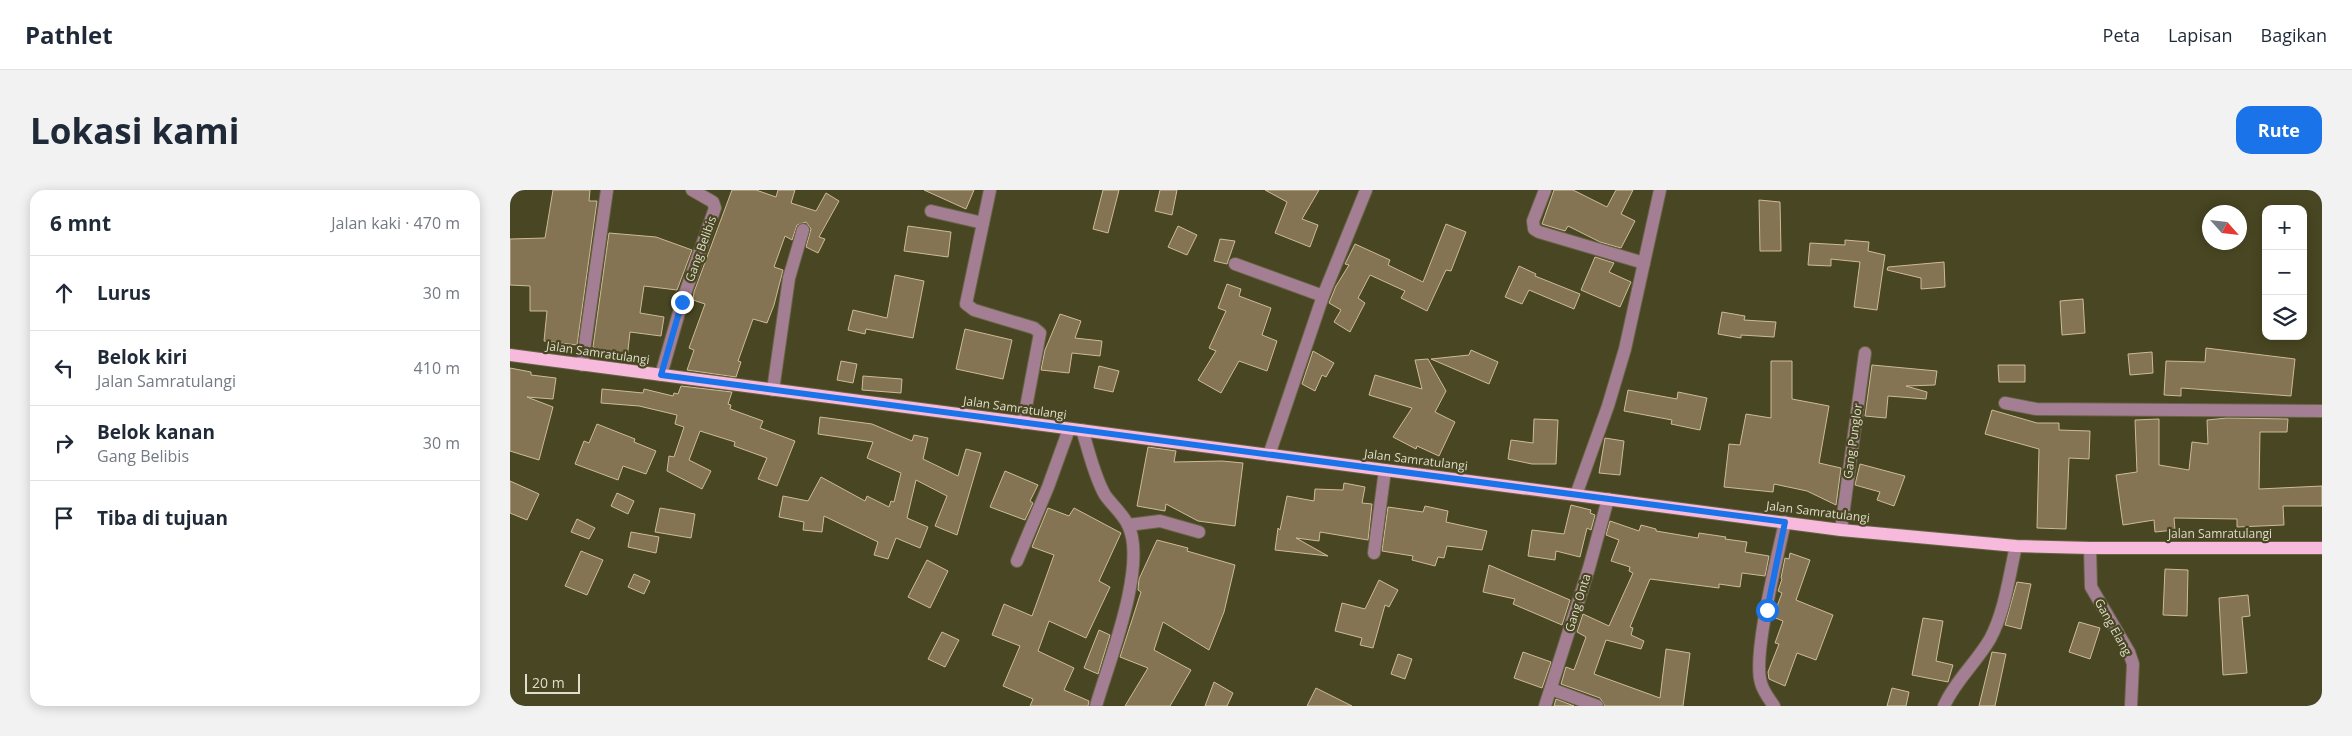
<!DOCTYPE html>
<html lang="id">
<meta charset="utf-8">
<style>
body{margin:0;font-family:"Open Sans",sans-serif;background:#f2f2f3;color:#1f2937}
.controls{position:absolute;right:15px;top:15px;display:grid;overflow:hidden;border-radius:10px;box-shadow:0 2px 12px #0003}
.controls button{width:45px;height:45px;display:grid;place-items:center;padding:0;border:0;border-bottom:1px solid #e0e1e3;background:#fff;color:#1f2937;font:25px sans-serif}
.compass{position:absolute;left:1692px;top:15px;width:45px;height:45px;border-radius:50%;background:#fff;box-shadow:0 2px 12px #0003;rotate:117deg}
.scale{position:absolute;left:15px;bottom:12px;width:55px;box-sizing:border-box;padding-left:5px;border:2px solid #dfdeca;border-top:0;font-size:14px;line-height:18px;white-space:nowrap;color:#dfdeca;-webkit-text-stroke:4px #494623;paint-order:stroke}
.stop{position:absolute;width:15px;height:15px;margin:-11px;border:4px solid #1a73e8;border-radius:50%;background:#fff}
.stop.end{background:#1a73e8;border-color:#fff;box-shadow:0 1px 5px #0008}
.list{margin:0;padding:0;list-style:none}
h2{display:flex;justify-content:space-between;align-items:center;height:65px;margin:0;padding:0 20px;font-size:21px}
h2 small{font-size:16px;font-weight:400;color:#747a83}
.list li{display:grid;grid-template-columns:32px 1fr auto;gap:15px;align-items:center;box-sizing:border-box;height:75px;padding:0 20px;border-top:1px solid #e0e1e3}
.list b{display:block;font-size:19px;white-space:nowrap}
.list p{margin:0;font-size:16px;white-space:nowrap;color:#747a83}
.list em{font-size:16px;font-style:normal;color:#747a83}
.icon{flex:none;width:28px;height:28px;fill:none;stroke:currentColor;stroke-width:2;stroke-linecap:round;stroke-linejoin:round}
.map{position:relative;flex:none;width:1812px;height:516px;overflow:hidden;border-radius:15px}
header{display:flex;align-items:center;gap:30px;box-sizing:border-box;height:70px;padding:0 25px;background:#fff;border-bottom:1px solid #e0e1e3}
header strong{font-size:24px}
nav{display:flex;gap:28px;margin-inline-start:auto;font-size:18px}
.intro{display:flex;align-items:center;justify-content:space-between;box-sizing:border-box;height:120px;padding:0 30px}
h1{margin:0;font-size:35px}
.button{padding:12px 22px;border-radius:15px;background:#1a73e8;color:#fff;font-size:18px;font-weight:700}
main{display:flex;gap:30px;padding:0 30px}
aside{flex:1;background:#fff;border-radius:15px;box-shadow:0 2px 12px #0003}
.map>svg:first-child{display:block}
.building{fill:#857453;stroke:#cdbb97}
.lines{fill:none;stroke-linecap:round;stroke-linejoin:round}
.minor-casing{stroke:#676444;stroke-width:14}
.major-casing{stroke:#676444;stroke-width:14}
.minor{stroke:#a47e93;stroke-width:12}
.major{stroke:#f7badd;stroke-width:12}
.route{stroke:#1a73e8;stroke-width:6}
.labels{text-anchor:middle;stroke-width:4.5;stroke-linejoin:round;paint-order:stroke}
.street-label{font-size:12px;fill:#dfdeca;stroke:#494623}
</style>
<header>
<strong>Pathlet</strong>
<nav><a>Peta</a><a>Lapisan</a><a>Bagikan</a></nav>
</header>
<div class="intro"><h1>Lokasi kami</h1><a class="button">Rute</a></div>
<main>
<aside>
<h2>6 mnt<small>Jalan kaki · 470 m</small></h2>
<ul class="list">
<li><svg class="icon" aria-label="ahead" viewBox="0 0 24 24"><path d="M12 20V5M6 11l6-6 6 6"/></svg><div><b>Lurus</b></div><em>30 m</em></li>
<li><svg class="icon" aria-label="left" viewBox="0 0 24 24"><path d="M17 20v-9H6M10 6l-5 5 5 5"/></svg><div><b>Belok kiri</b><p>Jalan Samratulangi</p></div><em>410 m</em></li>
<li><svg class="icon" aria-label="right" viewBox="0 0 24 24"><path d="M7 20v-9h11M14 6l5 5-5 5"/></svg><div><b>Belok kanan</b><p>Gang Belibis</p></div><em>30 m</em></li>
<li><svg class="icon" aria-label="arrive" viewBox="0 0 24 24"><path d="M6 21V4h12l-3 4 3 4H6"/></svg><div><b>Tiba di tujuan</b></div></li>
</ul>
</aside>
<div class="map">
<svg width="1812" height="516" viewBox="0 0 1812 516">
<rect width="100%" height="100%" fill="#494623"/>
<g class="building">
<polygon points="43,0 80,0 79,11 87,11 67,155 34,151 37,121 20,121 20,96 0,95 0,49 35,48"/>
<polygon points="222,0 246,0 266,7 268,0 285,0 281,13 306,21 316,3 329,11 309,47 315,49 308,63 296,57 301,39 296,32 287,35 282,50 275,46 264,77 273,80 264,115 257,133 243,129 228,171 231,172 226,187 177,180 184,160 179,158 195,114 183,110 184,102"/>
<polygon points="414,0 464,0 456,19"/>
<polygon points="593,0 609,0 598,43 583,39"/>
<polygon points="650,0 667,0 662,25 645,21"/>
<polygon points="755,0 809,0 792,29 808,35 800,57 765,43 777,12"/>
<polygon points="1044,0 1063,0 1097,17 1106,0 1123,0 1111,24 1125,31 1111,58 1090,52 1058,36 1055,41 1032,34"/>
<polygon points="1249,10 1270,12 1271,61 1250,61"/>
<polygon points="936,34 956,42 941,81 936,80 917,121 891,108 895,101 860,85 848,108 855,113 840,142 824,132 831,120 819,113 826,96 839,75 835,74 845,54 880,70 878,75 913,92"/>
<polygon points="398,36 441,42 438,67 394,61"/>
<polygon points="668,36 687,45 677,65 658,57"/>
<polygon points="99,43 146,47 182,60 167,100 134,96 130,123 154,127 151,146 120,142 117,169 84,165 85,158 83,157"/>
<polygon points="710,49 725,51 717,74 704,71"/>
<polygon points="1335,50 1359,52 1358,61 1375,65 1367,120 1344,117 1350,72 1321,69 1321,76 1298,75 1300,53 1335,55"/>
<polygon points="1085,67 1104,73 1099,82 1121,92 1110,117 1071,100"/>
<polygon points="1434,72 1435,97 1411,99 1411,88 1377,80 1378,77"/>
<polygon points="1009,76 1026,84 1025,86 1070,104 1064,119 1019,100 1012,114 995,107"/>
<polygon points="385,85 414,91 403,148 356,139 355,144 338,140 343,120 377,128"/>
<polygon points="717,94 731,99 729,106 761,118 752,145 767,151 757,181 729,171 711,203 688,190 706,161 699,158 716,121 708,118"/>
<polygon points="1573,109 1575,143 1552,145 1550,111"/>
<polygon points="1212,122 1235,126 1234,130 1266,132 1264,147 1231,145 1231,148 1208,144"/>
<polygon points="550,124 571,131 565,148 592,151 590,166 562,163 559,183 531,180 535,160"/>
<polygon points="455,139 502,150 493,189 446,179"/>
<polygon points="1696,158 1785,169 1781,206 1671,198 1671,206 1654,205 1656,171 1695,172"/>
<polygon points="961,160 988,172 979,194 921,169 959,165"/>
<polygon points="803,161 824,173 816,187 812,185 805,201 792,194"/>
<polygon points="1642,162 1643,183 1620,185 1618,164"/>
<polygon points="918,169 936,201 925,222 945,232 929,266 907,256 906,259 883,247 902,218 859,205 865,185 912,199 905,170"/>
<polygon points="331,171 347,174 343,193 327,190"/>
<polygon points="1261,171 1282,171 1282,209 1319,216 1309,273 1331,278 1326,315 1297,301 1264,294 1263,302 1214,297 1219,254 1230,255 1236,224 1261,228"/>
<polygon points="1362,175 1427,181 1425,195 1396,196 1417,202 1416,209 1378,206 1376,228 1355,226"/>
<polygon points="1488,175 1515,175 1515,192 1489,192"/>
<polygon points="589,176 609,181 603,202 584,198"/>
<polygon points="0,178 21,182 21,185 46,188 43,209 17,207 43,217 29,270 0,261"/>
<polygon points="353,186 392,189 391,203 352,200"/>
<polygon points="171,196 222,202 218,214 221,215 220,219 253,231 250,238 285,251 267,296 248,289 257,268 224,256 225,252 190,241 179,270 201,281 192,299 157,281 159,266 164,267 174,237 165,234 167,225 129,216 91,213 92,199 133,203 134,199 163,206 164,203 168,204"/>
<polygon points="1118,200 1167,209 1168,202 1197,208 1190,240 1161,234 1162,230 1114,221"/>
<polygon points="1482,220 1527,233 1549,233 1549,240 1580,241 1579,269 1559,268 1556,339 1527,338 1529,259 1475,244"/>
<polygon points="310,227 362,234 402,251 404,245 418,248 413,269 448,286 456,259 471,263 447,345 425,336 437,306 406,290 397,328 418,337 410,358 386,348 378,369 364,365 368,352 314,326 312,342 293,340 294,332 269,327 273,306 298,311 311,287 355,311 357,306 379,317 381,311 384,312 391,283 357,268 363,252 308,244"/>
<polygon points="1717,228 1778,229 1777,242 1750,242 1749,299 1812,296 1812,316 1773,316 1774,335 1727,337 1727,329 1664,328 1665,340 1645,342 1644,330 1613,335 1606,285 1627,282 1625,230 1649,229 1649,275 1679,280 1682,252 1698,254 1697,230"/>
<polygon points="1024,229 1048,230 1046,274 1022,274 998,269 1001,250 1023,253"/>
<polygon points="87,234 125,249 124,252 146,261 136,284 113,276 108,290 65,274 74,251 79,253"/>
<polygon points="1095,248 1114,251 1110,285 1089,283"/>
<polygon points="638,257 666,261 664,272 712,271 733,273 725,336 688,331 656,314 655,321 627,316"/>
<polygon points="1350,274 1395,286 1384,316 1367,310 1370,302 1345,295"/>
<polygon points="495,281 528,295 520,311 523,313 515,330 480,317"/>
<polygon points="0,291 29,304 17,330 0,323"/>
<polygon points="834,293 855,297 852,313 862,314 858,350 810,342 809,351 786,348 818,366 765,360 768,338 770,340 777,306 804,311 805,299 833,300"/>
<polygon points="107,303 124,311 118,324 101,316"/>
<polygon points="1061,315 1081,320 1080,323 1085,325 1081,340 1077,338 1070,367 1046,361 1045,370 1018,366 1022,340 1054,344"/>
<polygon points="915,316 938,321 936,332 977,341 972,360 937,356 934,368 928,367 925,376 902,370 903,366 872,361 878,317 913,322"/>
<polygon points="150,318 185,324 181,348 145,342"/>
<polygon points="538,318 559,326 564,318 611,343 589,391 600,397 576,448 539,431 528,461 564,478 554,500 579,511 578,516 520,516 523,509 493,496 510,456 482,445 494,414 522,426 544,365 522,357"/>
<polygon points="67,329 85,338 79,349 61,342"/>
<polygon points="1100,331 1129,341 1131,335 1146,339 1146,341 1188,348 1189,343 1216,347 1215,349 1237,352 1235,362 1259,366 1255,386 1232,383 1230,397 1209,394 1209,398 1140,389 1120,437 1123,438 1121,445 1134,451 1131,459 1096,450 1084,484 1150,508 1156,459 1180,463 1173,516 1095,516 1090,508 1051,494 1056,477 1064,480 1076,447 1067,442 1073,424 1099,436 1123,383 1119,381 1120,377 1101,371 1109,350 1096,345"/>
<polygon points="121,342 149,347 146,363 118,357"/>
<polygon points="647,350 678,358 677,361 725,375 714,422 699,460 653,432 644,460 681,480 660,516 615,516 638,478 610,467 631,402 628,400 629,389"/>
<polygon points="71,361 93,370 77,405 55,396"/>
<polygon points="1280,363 1300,370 1286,410 1323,425 1306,470 1287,463 1275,496 1259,489 1258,482 1269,454 1265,453 1273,431 1263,427 1272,403 1268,401 1272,389 1271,388 1275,368 1279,369"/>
<polygon points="417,370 438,381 420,418 398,407"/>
<polygon points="979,375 1060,410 1052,435 1003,414 1005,409 973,402"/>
<polygon points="1655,379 1678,380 1677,426 1653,425"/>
<polygon points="124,384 140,391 134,404 118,397"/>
<polygon points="869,390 888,400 879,417 875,415 863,458 850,455 852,448 825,441 832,413 855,419"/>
<polygon points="1507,392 1521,394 1511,439 1495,435"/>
<polygon points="1738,405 1740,426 1732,427 1737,483 1713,485 1709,408"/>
<polygon points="1413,428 1433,431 1426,471 1443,475 1438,492 1402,485"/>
<polygon points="1569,432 1590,438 1580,469 1559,462"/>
<polygon points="589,440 600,445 588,484 574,478"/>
<polygon points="432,442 449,450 435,477 418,469"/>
<polygon points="1013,462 1041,472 1032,498 1004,488"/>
<polygon points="1482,462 1496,464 1485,516 1469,516"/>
<polygon points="888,464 902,469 895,489 881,484"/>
<polygon points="704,492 723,503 717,516 695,516"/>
<polygon points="806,498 842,516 797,516"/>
<polygon points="1382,498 1399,502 1396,516 1377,516"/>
<polygon points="1046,509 1064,516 1044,516"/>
</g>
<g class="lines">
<g class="minor-casing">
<g id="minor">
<polyline points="480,0 456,114 464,120 524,138 530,143 513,233"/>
<polyline points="1035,0 1023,31 1024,39 1029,42 1134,73"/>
<polyline points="421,21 473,33"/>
<polyline points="725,74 813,106"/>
<polyline points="72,175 97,0"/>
<polyline points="151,185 172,112 205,18 203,12 182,0"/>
<polyline points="263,200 279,88 293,40"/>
<polyline points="1495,213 1526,219 1812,221"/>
<path d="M572,240c7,21 12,46 23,65 7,10 18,19 23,30 20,40 -20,139 -32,181"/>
<polyline points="759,265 813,106 856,0"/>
<polyline points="1066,305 1098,216 1115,159 1150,0"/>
<polyline points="618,335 650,331 689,342"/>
<polyline points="1331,340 1355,163"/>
<polyline points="1580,358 1581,397 1619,462 1623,474 1621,516"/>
<polyline points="864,363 875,280"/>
<polyline points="507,371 538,297 559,239"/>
<polyline points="1041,499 1087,516"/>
<polyline points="1035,516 1079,378 1098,309"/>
<path d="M1264,516c-5,-7 -11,-15 -13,-23 -9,-28 17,-128 24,-161"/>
<path d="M1434,516c11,-25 32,-43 46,-67 15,-28 19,-63 26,-93"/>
</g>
</g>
<g class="major-casing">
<polyline id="major" points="0,165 1331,340 1506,356 1580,358 1812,358"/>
</g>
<use href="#minor" class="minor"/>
<use href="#major" class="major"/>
</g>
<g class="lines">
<polyline class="route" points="172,112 151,185 1275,332 1257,420"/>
</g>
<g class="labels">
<g class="street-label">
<text transform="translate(191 59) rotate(-70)" y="4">Gang Belibis</text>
<text transform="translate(88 163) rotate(8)" y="4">Jalan Samratulangi</text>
<text transform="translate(505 218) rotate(8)" y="4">Jalan Samratulangi</text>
<text transform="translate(1343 251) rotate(-82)" y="4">Gang Punglor</text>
<text transform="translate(906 270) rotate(7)" y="4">Jalan Samratulangi</text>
<text transform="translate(1308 322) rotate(7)" y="4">Jalan Samratulangi</text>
<text x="1710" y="348">Jalan Samratulangi</text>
<text transform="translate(1068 413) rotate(-73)" y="4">Gang Onta</text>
<text transform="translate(1603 437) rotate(61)" y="4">Gang Elang</text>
</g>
</g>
</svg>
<div class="controls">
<button>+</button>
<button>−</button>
<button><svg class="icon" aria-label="layers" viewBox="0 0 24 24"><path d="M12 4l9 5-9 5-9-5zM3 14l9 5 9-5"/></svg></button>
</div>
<svg class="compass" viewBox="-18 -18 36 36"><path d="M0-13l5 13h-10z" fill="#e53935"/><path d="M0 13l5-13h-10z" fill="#747a83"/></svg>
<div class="scale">20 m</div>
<div class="stop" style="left:1257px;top:420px"></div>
<div class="stop end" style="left:172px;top:112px"></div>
</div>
</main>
